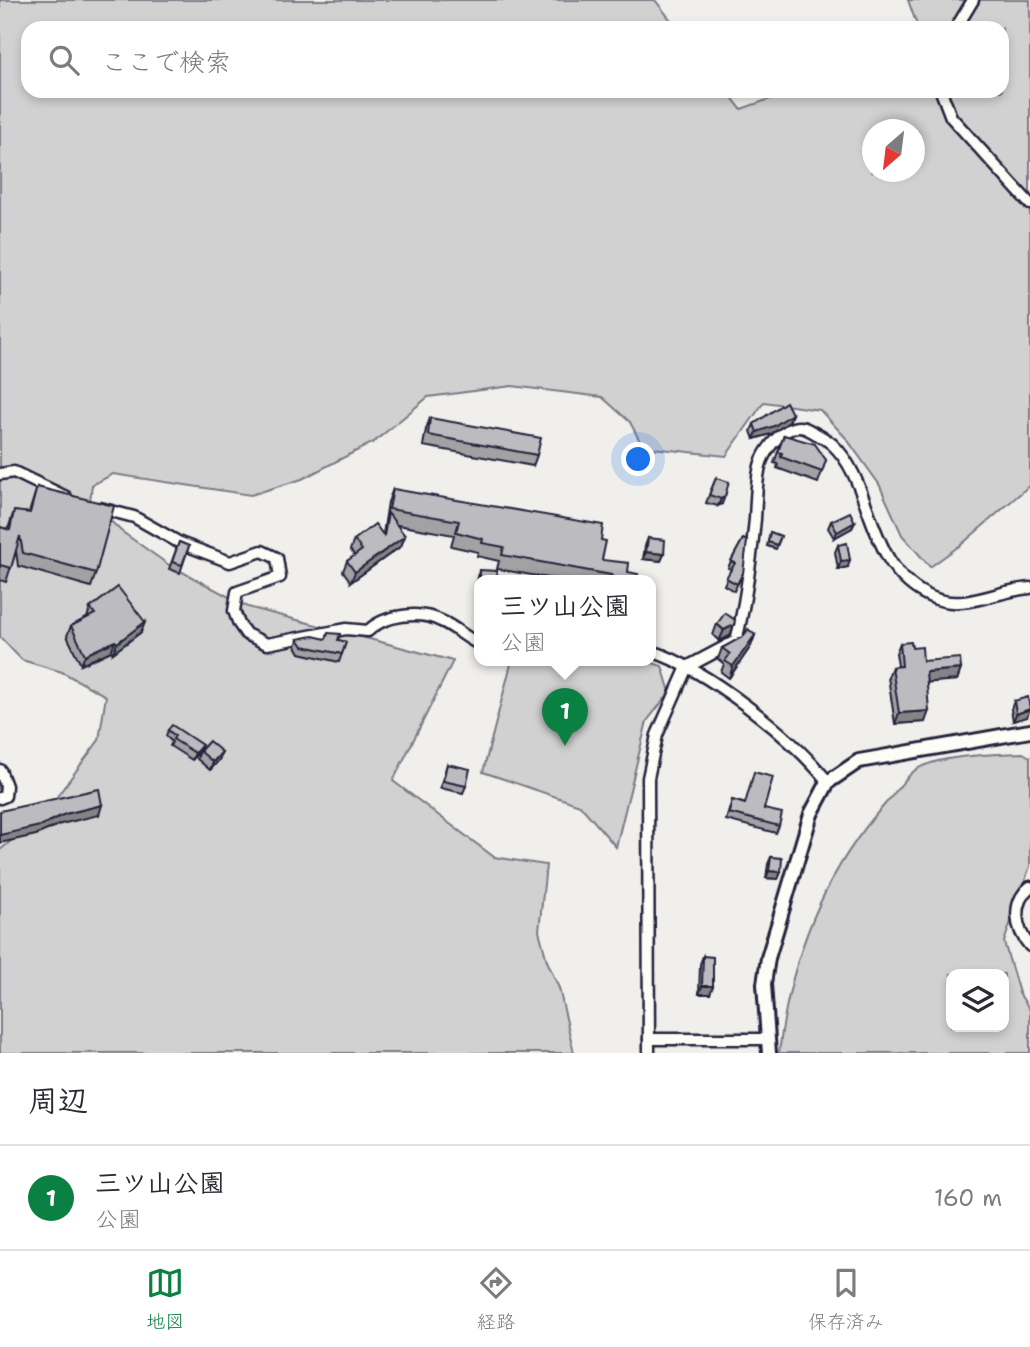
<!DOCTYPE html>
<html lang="ja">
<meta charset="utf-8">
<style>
body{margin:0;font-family:"Shantell Sans","Klee One",sans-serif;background:#f2f2f3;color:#2b2b33}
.controls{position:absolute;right:21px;bottom:21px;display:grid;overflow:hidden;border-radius:14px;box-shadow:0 4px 10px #0003}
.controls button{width:63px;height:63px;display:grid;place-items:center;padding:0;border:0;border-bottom:2px solid #e1e1e2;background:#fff;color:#2b2b33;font:35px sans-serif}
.compass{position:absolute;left:862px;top:119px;width:63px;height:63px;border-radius:50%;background:#fff;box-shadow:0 4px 10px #0003;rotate:208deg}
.you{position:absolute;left:639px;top:460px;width:24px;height:24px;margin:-18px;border:5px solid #fff;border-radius:50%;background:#1a73e8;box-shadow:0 0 0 10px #1a73e833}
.badge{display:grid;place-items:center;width:46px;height:46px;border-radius:50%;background:#0b8043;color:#fff;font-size:23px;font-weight:700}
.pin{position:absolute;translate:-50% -58px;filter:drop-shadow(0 2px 4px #0008)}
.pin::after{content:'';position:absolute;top:37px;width:24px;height:21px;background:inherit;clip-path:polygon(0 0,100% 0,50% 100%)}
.popup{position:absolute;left:474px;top:575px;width:182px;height:91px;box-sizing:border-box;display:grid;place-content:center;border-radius:14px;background:#fff;filter:drop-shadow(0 2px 5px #0005);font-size:23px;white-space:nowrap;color:#7c7c81}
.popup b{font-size:26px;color:#2b2b33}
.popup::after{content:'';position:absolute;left:50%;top:100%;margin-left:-14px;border:14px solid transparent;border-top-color:#fff}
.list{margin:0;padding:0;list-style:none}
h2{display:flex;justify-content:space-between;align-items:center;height:91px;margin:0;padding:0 28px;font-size:30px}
h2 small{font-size:23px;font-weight:400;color:#7c7c81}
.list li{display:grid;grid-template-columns:46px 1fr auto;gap:21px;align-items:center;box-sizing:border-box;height:105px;padding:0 28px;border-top:2px solid #e1e1e2}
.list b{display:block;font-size:26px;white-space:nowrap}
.list p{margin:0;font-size:23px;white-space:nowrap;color:#7c7c81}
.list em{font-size:23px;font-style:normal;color:#7c7c81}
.icon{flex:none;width:38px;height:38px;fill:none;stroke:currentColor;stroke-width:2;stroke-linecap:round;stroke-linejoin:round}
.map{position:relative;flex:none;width:1030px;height:1053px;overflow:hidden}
.search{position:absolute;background:#fff;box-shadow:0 4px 10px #0003;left:21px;right:21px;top:21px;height:77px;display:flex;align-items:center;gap:18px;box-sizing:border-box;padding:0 24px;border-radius:21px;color:#7c7c81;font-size:26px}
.sheet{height:196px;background:#fff}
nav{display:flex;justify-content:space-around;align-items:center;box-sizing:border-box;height:98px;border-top:2px solid #e1e1e2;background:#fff;font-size:19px;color:#7c7c81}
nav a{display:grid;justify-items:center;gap:4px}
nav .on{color:#0b8043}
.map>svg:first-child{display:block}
.green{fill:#d2d1d1;stroke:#7a7a86;stroke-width:2;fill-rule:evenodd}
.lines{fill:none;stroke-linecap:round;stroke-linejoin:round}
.minor-casing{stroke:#22223b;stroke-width:15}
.tertiary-casing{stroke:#22223b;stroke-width:18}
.minor{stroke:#fdfcf7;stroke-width:10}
.tertiary{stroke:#fdfcf7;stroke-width:12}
.wall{fill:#a2a2a5;stroke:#22223b;stroke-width:2}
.shaded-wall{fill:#848486;stroke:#22223b;stroke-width:2}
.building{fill:#bcbcc0;stroke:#22223b;stroke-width:2}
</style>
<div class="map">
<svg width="1030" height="1053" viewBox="0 0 1030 1053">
<rect width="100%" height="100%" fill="#f0efec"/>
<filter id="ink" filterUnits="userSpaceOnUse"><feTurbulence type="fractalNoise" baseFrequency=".0143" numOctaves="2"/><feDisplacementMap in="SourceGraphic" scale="14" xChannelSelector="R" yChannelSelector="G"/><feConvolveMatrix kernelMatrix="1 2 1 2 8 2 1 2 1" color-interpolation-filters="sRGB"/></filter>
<g filter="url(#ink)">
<g class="green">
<path d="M0,0h655l22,28h-649v63h699l14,18 52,-18h209v-63h-84l-10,-28h122v485l-68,59 -32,23 -28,-32 -23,-51 -33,-46 -26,-28 -56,-8 -38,54 -83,-9 -13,-25 -28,-25 -90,-11 -84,11 -54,45 -72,37 -51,16 -138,-21 -21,11 -2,16 31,30 48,34 79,42 205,54 -60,120 101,76 52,8 -7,66 8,30 12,27 15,65h-574v-203l44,-36 55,-74 7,-44 -44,-24 -40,-12 -22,-23zM872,130h42v42h-42z"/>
<polygon points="512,660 643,660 662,666 670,692 647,721 616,847 580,805 483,772"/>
<path d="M1023,753l7,4v109l-26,76 15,51 11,17v43h-251c11,-93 43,-179 107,-250 9,-10 18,-24 28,-32 22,-16 82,-17 109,-18zM951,974h53v53h-53z"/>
</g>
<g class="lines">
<g class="minor-casing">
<g id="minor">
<polyline points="956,28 973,0"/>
<polyline points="941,91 951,117 1030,204"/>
<polyline points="0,474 14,472 66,497"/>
<path d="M100,508l34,9 46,26 50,19 32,-11 15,7 3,19 -43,15 -3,19 5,13 7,10 21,10 79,-15 22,2c16,-16 52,-21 73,-10 14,6 25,17 38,23"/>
<path d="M651,651c56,18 140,85 177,131"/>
<polyline points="0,770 6,786 5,796 0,798"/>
<path d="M1030,887c-19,16 -15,42 0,59"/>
<polyline points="649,1039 766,1039"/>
<path d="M649,1053l-1,-275 9,-43 30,-68 49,-26c10,-40 15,-81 19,-122 1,-17 1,-36 5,-53 4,-17 29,-49 49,-36 7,4 16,8 23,14 43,39 33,124 99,153 33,15 66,-7 99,-9"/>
</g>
</g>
<g class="tertiary-casing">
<polyline id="tertiary" points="769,1053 764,984 768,958 811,814 828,782 859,761 1030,731"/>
</g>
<use href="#minor" class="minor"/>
<use href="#tertiary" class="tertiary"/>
</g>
<g class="wall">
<polygon points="792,414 789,422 771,434 754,439 751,431 754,424"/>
<polygon points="430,418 537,455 533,466 423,446 426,429"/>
<polygon points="784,435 826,460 818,483 777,468 778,464 774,463"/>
<polygon points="716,478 722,504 718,506 706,503"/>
<polygon points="37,487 96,573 91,587 18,566 16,551 6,582 0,580 0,527 8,529 14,511 29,513"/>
<polygon points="393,489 601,540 602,560 628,572 637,580 560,580 497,569 499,561 477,556 478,552 451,546 454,535 397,525 405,536 401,546 351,582 343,571 347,561 355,556 350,550 354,540 383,534 388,502"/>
<polygon points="831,521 855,522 852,528 834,538 828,528"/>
<polygon points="770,532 781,536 776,549 767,546"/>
<polygon points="648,538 664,554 661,561 643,559 645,546"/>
<polygon points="743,539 743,573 734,591 724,585 731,569 728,568 731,561"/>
<polygon points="179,542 189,546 180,573 169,569"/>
<polygon points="838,545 848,567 838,569 835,552"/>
<polygon points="480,570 479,596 476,596 478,577"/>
<polygon points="90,608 145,622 141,632 113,653 111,651 81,665 67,636 71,626 87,618"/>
<polygon points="717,624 730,636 719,641 713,635"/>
<polygon points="755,635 751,646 729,678 721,672 724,664 718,659 722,648"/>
<polygon points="298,639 338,640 346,642 339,662 300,653 296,646"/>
<polygon points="900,643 912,648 923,661 961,669 957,680 927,682 925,722 895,724 888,677 892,667 898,666 896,653"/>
<polygon points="1014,701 1027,717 1013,721 1011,709"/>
<polygon points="168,730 199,752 192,760 170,746 172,742 166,736"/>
<polygon points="200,751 222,752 219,760 210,770 197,759"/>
<polygon points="447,764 466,786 463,793 440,788"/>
<polygon points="732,800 764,809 779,826 776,833 726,820"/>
<polygon points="771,857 781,872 778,879 766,878 768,864"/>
<polygon points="703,956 710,994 699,994 700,964"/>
</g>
<g class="shaded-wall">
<polygon points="792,414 789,422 771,434 754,439 757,432"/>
<polygon points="725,496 722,504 718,506 721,499"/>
<polygon points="855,522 852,528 834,538 837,532"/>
<polygon points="405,536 401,546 351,582 355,572"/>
<polygon points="646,552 664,554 661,561 643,559"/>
<polygon points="850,560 848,567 838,569 841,561"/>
<polygon points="145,622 141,632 113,653 117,643"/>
<polygon points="734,625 730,636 719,641 724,630"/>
<polygon points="755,635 751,646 729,678 733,666"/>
<polygon points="115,641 111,651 81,665 85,655"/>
<polygon points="961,669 957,680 922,683 926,672"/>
<polygon points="1030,709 1027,717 1013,721 1016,714"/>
<polygon points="929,711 925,722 895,724 899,713"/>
<polygon points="202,745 199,752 192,760 195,753"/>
<polygon points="222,752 219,760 210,770 213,762"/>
<polygon points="102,805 99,815 61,824 36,835 0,843 0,835 65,814"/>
<polygon points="769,871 781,872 778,879 766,878"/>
<polygon points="702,986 713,986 710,994 699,994"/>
</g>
<g class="building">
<polygon points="786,402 792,414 774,426 757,432 754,424"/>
<polygon points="430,418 541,438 537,455 428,435"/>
<polygon points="784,435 815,444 826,460 822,472 781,457 782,453 778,452"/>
<polygon points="716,478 729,482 725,496 721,499 709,495"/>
<polygon points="37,487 114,506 96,573 23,553 20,536 11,568 0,565 0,527 10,530 14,511 30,513"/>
<polygon points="393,489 603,525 601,540 606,541 602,560 629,563 628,572 638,574 637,580 615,580 611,575 502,555 504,547 482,543 483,539 456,532 459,521 389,509"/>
<polygon points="850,512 855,522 837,532 831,521"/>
<polygon points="388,513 405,536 355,572 347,561 362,550 354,540 375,524 384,536"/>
<polygon points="770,532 781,536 777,545 768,542"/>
<polygon points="648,538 665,540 664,554 646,552"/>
<polygon points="743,539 747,541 743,573 737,584 726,578 735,563 731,561"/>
<polygon points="179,542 189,546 182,565 172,562"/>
<polygon points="847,543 850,560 841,561 838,545"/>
<polygon points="480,570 497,571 497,580 480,580"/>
<polygon points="118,587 145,622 117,643 115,641 85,655 71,626 95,614 90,608"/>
<polygon points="725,613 735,620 734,625 724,630 717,624"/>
<polygon points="748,629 755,635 733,666 725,661 730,654 722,648 744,636"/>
<polygon points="328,633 340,634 338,640 346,642 342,654 303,646 298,639 313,636 326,639"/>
<polygon points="911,642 912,648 922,647 923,661 960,658 961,669 926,672 929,711 899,713 892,667 902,666 900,643"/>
<polygon points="1028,697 1030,709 1016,714 1014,701"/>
<polygon points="172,725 202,745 195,753 173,739 175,736 168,730"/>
<polygon points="209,741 222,752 213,762 200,751"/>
<polygon points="447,764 470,769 466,786 443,781"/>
<polygon points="754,772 773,777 764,809 782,813 779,826 729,813 732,800 745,804"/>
<polygon points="99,789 102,805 65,814 40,826 0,835 0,811"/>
<polygon points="771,857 782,858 781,872 769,871"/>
<polygon points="703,956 713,957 713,986 702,986"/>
</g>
</g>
</svg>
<div class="controls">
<button><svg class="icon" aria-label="layers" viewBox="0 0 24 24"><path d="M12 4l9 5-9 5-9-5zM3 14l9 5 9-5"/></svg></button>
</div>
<svg class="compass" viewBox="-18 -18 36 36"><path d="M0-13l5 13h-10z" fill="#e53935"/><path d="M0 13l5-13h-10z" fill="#7c7c81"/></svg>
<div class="you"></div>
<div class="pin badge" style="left:565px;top:746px">1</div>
<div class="popup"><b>三ツ山公園</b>公園</div>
<div class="search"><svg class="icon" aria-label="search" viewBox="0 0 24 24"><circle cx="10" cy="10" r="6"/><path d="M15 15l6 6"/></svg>ここで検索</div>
</div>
<section class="sheet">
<h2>周辺<small></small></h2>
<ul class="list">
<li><span class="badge">1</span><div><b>三ツ山公園</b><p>公園</p></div><em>160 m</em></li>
</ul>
</section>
<nav>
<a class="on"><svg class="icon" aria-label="map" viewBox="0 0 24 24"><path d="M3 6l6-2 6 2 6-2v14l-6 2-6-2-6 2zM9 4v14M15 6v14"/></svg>地図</a>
<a><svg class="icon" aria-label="directions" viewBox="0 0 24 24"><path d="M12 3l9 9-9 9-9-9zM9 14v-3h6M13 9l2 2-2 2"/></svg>経路</a>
<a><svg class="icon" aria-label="saved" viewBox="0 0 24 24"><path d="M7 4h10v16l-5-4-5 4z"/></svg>保存済み</a>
</nav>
